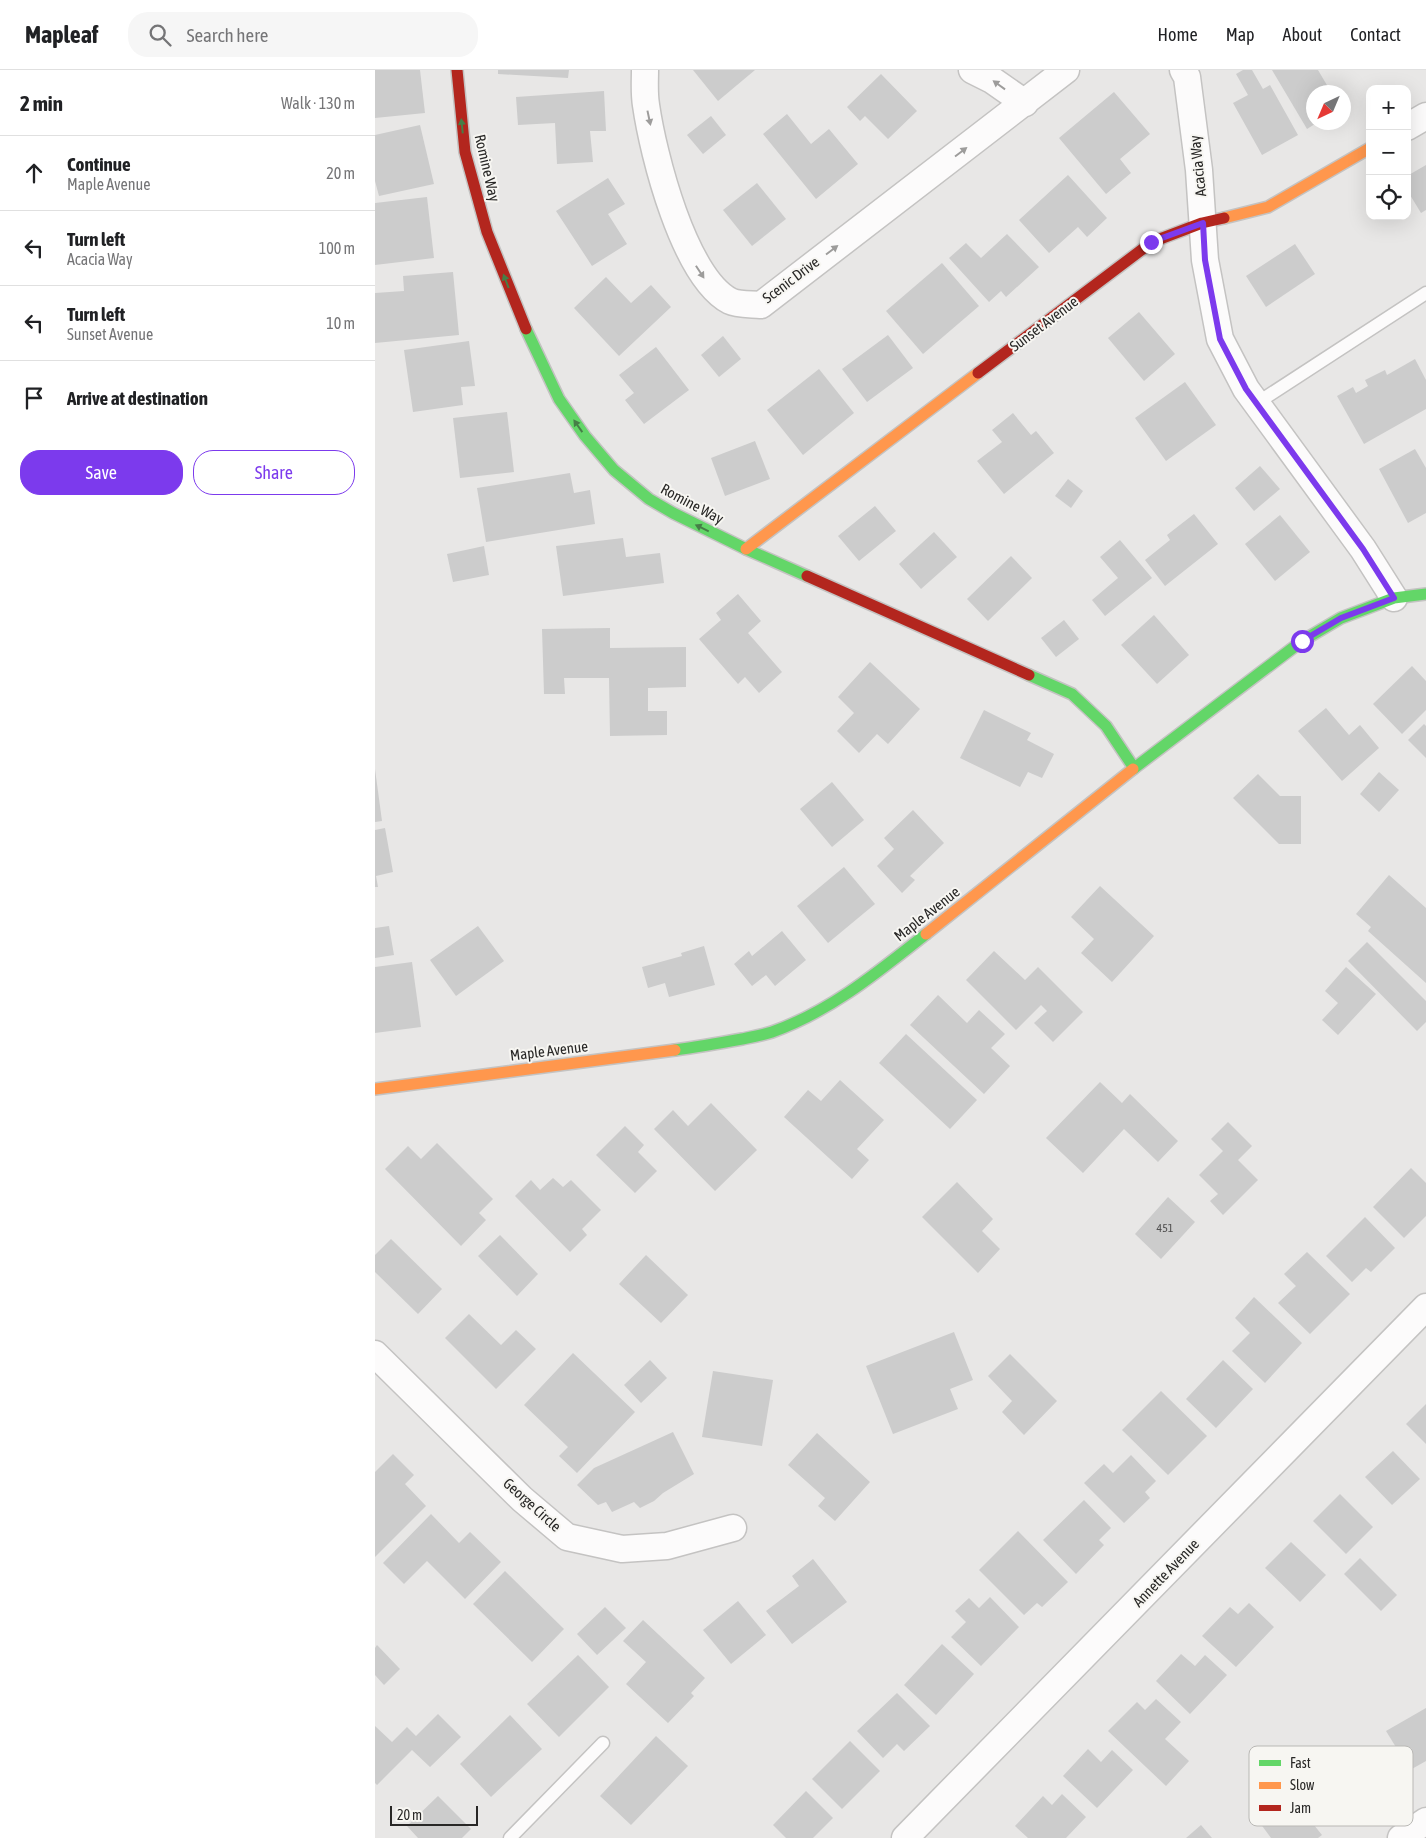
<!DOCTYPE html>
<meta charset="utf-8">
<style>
body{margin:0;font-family:"Asap Condensed",sans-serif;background:#f6f6f6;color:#202124}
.controls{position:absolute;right:15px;top:15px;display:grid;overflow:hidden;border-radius:10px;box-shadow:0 5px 20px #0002}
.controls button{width:45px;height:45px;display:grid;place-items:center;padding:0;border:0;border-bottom:1px solid #e0e0e0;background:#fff;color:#202124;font:25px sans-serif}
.compass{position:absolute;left:931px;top:15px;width:45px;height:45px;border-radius:50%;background:#fff;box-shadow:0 5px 20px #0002;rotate:224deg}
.scale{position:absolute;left:15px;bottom:12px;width:88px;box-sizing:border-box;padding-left:5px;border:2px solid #282726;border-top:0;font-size:14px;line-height:18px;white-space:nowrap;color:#282726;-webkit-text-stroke:4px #f7f6f2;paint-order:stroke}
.stop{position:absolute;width:15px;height:15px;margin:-11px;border:4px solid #7c3aed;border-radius:50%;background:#fff}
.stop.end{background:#7c3aed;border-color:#fff;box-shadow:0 1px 5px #0008}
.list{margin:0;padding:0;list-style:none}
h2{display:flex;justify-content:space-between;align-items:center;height:65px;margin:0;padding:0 20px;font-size:21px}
h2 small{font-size:16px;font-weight:400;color:#757577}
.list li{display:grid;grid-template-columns:32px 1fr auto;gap:15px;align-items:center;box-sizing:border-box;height:75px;padding:0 20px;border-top:1px solid #e0e0e0}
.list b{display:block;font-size:19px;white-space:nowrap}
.list p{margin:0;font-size:16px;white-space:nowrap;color:#757577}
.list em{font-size:16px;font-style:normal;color:#757577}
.actions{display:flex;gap:10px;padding:15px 20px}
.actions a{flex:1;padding:11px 0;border:1px solid #7c3aed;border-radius:20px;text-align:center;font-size:18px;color:#7c3aed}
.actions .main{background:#7c3aed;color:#fff}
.icon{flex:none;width:28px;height:28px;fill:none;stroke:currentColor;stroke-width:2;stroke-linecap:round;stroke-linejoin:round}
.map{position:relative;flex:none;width:1051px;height:1768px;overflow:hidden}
header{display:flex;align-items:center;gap:30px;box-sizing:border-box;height:70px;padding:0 25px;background:#fff;border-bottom:1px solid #e0e0e0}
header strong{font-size:24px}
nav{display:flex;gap:28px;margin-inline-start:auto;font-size:18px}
.search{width:350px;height:45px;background:#f6f6f6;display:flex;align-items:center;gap:12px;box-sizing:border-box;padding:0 18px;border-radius:20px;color:#757577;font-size:19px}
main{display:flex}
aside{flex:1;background:#fff}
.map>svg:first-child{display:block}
.building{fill:#ccc}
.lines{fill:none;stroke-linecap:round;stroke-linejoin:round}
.lane-casing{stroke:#c4c3c2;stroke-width:15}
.street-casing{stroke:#c4c3c2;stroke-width:29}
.fast-casing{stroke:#c4c3c2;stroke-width:14}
.slow-casing{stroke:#c4c3c2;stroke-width:14}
.jam-casing{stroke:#c4c3c2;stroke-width:14}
.lane{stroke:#fcfbfb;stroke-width:12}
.street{stroke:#fcfbfb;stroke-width:26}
.fast{stroke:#63d668;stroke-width:11}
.slow{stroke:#ff974d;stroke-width:11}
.jam{stroke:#b3261e;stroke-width:11}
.oneway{fill:#9d9c9b}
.oneway2{fill:#467e47}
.route{stroke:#7c3aed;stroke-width:6}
.labels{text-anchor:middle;stroke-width:4;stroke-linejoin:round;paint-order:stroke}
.number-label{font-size:12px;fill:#515050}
.street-label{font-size:15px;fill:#282726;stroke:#f7f6f2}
.key{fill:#f7f6f2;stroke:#b9b8b5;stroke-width:1}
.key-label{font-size:14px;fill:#282726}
</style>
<header>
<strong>Mapleaf</strong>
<div class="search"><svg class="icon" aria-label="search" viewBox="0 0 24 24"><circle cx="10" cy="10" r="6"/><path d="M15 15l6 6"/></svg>Search here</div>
<nav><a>Home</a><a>Map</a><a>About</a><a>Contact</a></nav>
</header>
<main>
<aside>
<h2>2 min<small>Walk · 130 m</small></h2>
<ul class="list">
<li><svg class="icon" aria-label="ahead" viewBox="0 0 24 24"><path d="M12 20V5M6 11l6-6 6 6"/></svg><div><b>Continue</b><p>Maple Avenue</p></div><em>20 m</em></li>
<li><svg class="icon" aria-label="left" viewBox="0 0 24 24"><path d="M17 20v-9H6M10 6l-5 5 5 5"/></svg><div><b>Turn left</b><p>Acacia Way</p></div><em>100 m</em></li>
<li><svg class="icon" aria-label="left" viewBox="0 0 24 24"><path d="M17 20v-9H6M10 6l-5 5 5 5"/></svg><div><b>Turn left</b><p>Sunset Avenue</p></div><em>10 m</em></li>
<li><svg class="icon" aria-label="arrive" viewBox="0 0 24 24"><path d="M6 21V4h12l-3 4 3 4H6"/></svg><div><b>Arrive at destination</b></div></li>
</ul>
<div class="actions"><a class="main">Save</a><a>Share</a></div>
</aside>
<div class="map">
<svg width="1051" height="1768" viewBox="0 0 1051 1768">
<rect width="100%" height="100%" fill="#e8e7e6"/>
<g class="building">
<polygon points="0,0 45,0 50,43 0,48"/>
<polygon points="123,0 194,0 193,8 123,4"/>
<polygon points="318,0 380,0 343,31"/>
<polygon points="868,0 877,0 888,19 895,15 923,65 887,85 858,33 873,25 861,4"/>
<polygon points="897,0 943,0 956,22 938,22 938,52 943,52 932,59"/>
<polygon points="506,4 542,41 513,69 490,46 485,51 472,37"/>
<polygon points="229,21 231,61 215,61 218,92 182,94 180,53 143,55 141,27"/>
<polygon points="739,22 775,64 745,89 756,103 731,124 684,68"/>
<polygon points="412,44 436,74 454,59 483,94 441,129 388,64"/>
<polygon points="336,46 351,65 328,84 312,65"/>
<polygon points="45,55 59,114 4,126 0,111 0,65"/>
<polygon points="1051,95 1051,140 1046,143 1032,120 1032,106"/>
<polygon points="693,105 732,148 712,167 703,157 674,183 644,150"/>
<polygon points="233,108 250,134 233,144 252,174 217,196 181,141"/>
<polygon points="382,113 411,149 377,176 348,140"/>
<polygon points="52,127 59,188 0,195 0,133"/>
<polygon points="632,164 664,197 631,227 626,221 614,232 574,188 591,173 606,188"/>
<polygon points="920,174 940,204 891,237 871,206"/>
<polygon points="567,193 604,236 548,284 511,241"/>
<polygon points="78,202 84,265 0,273 0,223 29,221 28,206"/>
<polygon points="231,207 256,233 276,215 296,237 244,286 199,238"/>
<polygon points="764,242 800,284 769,311 733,268"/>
<polygon points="513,265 538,298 492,332 467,299"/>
<polygon points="348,266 366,289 344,307 326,285"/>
<polygon points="94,271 100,316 86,317 88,335 38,342 29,280"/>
<polygon points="281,277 314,320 269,354 250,330 259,323 244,305"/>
<polygon points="1040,289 1051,310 1051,339 989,374 962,326 978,317 981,323 993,316 990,310 1010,300 1012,305"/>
<polygon points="444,299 479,343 428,385 392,340"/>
<polygon points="810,312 841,355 791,391 760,348"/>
<polygon points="132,342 139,402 85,408 78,348"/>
<polygon points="638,343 656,365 661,361 679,383 629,424 602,391 627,372 617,360"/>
<polygon points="380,371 395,409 350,426 336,388"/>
<polygon points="1040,379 1051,398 1051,443 1033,453 1004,399"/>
<polygon points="885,396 905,419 879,441 860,418"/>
<polygon points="195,403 199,423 215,420 220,454 111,472 102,418"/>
<polygon points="693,409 708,421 696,438 680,426"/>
<polygon points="500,436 521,461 484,491 463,466"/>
<polygon points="819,444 843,474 790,516 770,490 795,470 792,465"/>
<polygon points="905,445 935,482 900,511 870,474"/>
<polygon points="559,462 582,487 546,519 524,494"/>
<polygon points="248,468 251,487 285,483 289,513 188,526 181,476"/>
<polygon points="745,470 777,508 730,546 717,530 743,508 725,487"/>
<polygon points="109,476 114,505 78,512 72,484"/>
<polygon points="636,486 657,508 613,551 592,529"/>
<polygon points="363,524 386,551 373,563 407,602 384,623 370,607 363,614 324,569 346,550 341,543"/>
<polygon points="779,545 814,585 782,614 746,575"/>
<polygon points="689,550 704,569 681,587 666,568"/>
<polygon points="235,558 235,578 311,577 311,617 273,618 273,641 292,641 292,665 235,666 234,608 189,608 190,624 169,624 167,559"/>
<polygon points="495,592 545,639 513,674 502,664 484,683 462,661 479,643 463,627"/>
<polygon points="1037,596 1051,611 1051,640 1027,664 998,634"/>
<polygon points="951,638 974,665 985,655 1004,678 967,711 923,661"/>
<polygon points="609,640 656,663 652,670 679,684 667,708 653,702 645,717 585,688"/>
<polygon points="1049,654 1051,656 1051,688 1033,670"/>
<polygon points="0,699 7,751 0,752"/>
<polygon points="1004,702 1024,720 1004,742 985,724"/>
<polygon points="883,704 905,726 926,726 926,774 904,774 858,728"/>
<polygon points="457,712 489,750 457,777 425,739"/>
<polygon points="538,740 569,773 535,806 540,810 527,823 502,796 519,779 509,768"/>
<polygon points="10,758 18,802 1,806 3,817 0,817 0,760"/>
<polygon points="469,797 500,834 453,873 422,836"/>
<polygon points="1014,805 1051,838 1051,913 993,861 996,857 981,844"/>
<polygon points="725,816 779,866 737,912 706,883 719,869 696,847"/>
<polygon points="14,856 19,885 0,888 0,858"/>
<polygon points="103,856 129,891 81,926 55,890"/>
<polygon points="407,861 431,890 400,916 391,905 377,916 359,894 374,881 377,886"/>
<polygon points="992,872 1051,931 1051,952 1042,961 973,891"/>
<polygon points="329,876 340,915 294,927 290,913 273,918 267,897 307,886 306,883"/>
<polygon points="619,881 650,910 663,897 708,942 678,972 659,953 672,941 666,935 641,960 591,910"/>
<polygon points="37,892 46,957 0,963 0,897"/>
<polygon points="971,897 1001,924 963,965 947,950 963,933 950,921"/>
<polygon points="563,925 592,953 604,940 630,964 616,978 635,996 609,1024 535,955"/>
<polygon points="531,964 602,1030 575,1059 504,993"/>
<polygon points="465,1010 509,1050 482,1079 494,1090 477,1109 409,1047 433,1020 446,1031"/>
<polygon points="725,1012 747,1033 755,1024 803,1071 783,1092 749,1059 708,1103 671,1068"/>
<polygon points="336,1033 382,1080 340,1121 279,1059 298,1040 313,1056"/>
<polygon points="853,1052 877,1076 863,1090 883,1110 848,1145 835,1131 843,1124 824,1105 848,1081 836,1069"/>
<polygon points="250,1056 269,1075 263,1082 282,1101 260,1123 221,1085"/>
<polygon points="62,1073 118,1129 104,1143 111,1150 86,1176 10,1099 33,1076 46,1089"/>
<polygon points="1036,1098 1051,1113 1051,1146 1029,1168 998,1137"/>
<polygon points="178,1108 188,1117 196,1110 226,1140 207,1159 212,1165 195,1182 140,1126 156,1110 165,1120"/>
<polygon points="582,1112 618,1149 607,1161 625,1179 603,1203 547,1147"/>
<polygon points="793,1127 820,1152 786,1189 760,1164"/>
<polygon points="990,1147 1020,1178 996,1202 991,1198 977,1212 951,1186"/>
<polygon points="125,1165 163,1204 142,1226 103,1186"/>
<polygon points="16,1169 67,1219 43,1244 0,1202 0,1185"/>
<polygon points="932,1182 975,1224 935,1264 903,1233 921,1216 909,1204"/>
<polygon points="271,1185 313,1225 286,1253 244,1214"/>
<polygon points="879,1227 927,1273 890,1313 857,1281 875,1263 860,1248"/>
<polygon points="94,1244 126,1275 141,1260 161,1279 121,1319 70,1268"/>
<polygon points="579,1262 598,1310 575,1319 583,1339 518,1364 491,1296"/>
<polygon points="198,1283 260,1342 202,1403 184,1386 193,1377 149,1335"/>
<polygon points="635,1284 682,1331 649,1365 627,1342 637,1331 613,1306"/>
<polygon points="275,1290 292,1308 266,1333 249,1315"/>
<polygon points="848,1290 878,1319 841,1358 811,1329"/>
<polygon points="338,1301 398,1310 387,1376 327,1367"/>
<polygon points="786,1321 832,1366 793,1405 747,1360"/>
<polygon points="1051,1334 1051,1374 1031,1354"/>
<polygon points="298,1362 319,1404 288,1423 279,1431 265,1438 259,1432 237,1442 231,1432 223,1435 202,1415 219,1398"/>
<polygon points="442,1363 495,1412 460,1451 443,1436 450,1428 413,1395"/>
<polygon points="1018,1381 1045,1409 1017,1435 990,1407"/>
<polygon points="18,1384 39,1405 30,1414 51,1436 0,1487 0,1402"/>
<polygon points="756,1385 781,1411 770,1422 775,1428 749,1453 709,1413 729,1394 738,1403"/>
<polygon points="965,1424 998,1457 971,1484 938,1451"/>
<polygon points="709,1430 736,1458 724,1470 729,1475 701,1504 668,1470"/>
<polygon points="56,1444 84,1473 95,1462 126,1492 90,1529 52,1491 29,1514 8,1493"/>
<polygon points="643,1461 693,1512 667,1537 662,1533 649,1545 604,1500"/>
<polygon points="916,1472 951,1505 925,1532 890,1498"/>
<polygon points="985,1488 1022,1525 1006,1541 969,1504"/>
<polygon points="438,1489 472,1532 417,1574 391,1541 424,1516 417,1506"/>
<polygon points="130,1501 189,1559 157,1592 98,1534"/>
<polygon points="615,1527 644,1557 606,1596 576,1567 591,1552 580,1541 594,1528 604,1538"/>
<polygon points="363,1531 391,1565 356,1594 328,1560"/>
<polygon points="874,1533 899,1557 861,1597 827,1566 855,1537 863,1544"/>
<polygon points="230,1537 251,1558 222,1585 202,1564"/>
<polygon points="268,1550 330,1608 316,1623 319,1626 293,1653 251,1614 271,1592 248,1571"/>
<polygon points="567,1574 599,1604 561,1645 529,1615"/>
<polygon points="2,1575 25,1599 9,1615 0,1605 0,1578"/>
<polygon points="806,1584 820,1596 830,1585 852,1605 815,1644 781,1611"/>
<polygon points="203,1585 234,1617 184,1667 152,1634"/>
<polygon points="522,1623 555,1656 529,1681 522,1674 508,1688 482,1661"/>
<polygon points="781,1629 806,1652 790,1669 814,1691 791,1716 733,1661 762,1632 770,1640"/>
<polygon points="1051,1638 1051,1691 1035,1700 1011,1661"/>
<polygon points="63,1644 86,1667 55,1697 37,1680 2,1715 0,1713 0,1656 17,1672 32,1657 41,1666"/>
<polygon points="135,1645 167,1679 116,1727 85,1694"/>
<polygon points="281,1666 313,1696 256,1755 225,1726"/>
<polygon points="475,1671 505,1701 467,1739 437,1709"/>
<polygon points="713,1679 726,1692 737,1680 758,1700 722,1738 688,1706"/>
<polygon points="919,1701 953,1744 939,1755 947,1765 943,1768 896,1768 885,1753 917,1728 905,1712"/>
<polygon points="431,1721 458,1748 438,1768 411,1768 398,1755"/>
<polygon points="687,1724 711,1747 691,1768 653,1768 640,1756 668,1726 677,1735"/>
<polygon points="63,1726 96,1759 87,1768 43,1768 32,1756"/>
<polygon points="826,1755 837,1768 811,1768"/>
</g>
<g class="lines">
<g class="lane-casing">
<g id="lane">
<polyline points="882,333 1051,223"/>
<polyline points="135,1768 228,1673"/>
</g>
</g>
<g class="street-casing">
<g id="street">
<path d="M270,0c0,11 -1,23 1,35 7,49 38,172 84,196 8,4 22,3 31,4l305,-235"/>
<polyline points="597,0 617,10 650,33"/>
<polyline points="808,0 812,7 824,100 830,190 845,269 871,319 988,479 1019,528"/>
<polyline points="1032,57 1051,46"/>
<polyline points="0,1284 147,1429 192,1467 247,1479 292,1476 358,1458"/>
<polyline points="530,1768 1051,1237"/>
<polyline points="1026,1768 1051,1751"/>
</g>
</g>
<g class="fast-casing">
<g id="fast">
<polyline points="151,259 184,329 210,366 239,400 274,429 298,443 371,479 432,506"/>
<polyline points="654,605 697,624 731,656 759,698"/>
<polyline points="758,699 927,571 966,548 1019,528 1051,524"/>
<path d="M300,980c22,-3 45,-7 67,-11 10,-2 21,-4 30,-7 59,-21 106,-60 154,-98"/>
</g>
</g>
<g class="slow-casing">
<g id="slow">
<polyline points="849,148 893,137 995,78"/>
<polyline points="371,479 603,303"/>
<polyline points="551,864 758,699"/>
<polyline points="0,1019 300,980"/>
</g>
</g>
<g class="jam-casing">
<g id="jam">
<polyline points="82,0 90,82 112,162 151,259"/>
<polyline points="603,303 777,172 827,153 849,148"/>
<polyline points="432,506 654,605"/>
</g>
</g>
<use href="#lane" class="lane"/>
<use href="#street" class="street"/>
<use href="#fast" class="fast"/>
<use href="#slow" class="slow"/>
<use href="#jam" class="jam"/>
</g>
<defs><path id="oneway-solid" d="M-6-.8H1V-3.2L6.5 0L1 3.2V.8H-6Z" transform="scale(1.25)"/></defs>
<g class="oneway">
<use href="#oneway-solid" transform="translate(624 15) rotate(-144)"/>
<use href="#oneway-solid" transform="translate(274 48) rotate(78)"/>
<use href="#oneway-solid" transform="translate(586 82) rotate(-37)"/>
<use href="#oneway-solid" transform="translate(457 180) rotate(-37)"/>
<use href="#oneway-solid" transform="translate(325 202) rotate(57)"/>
</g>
<g class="oneway2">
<use href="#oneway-solid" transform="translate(87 56) rotate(-96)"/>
<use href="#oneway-solid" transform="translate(131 211) rotate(-111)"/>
<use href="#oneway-solid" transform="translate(203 356) rotate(-125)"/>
<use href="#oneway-solid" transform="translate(327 458) rotate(-154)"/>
</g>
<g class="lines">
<polyline class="route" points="776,172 828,153 830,190 845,269 871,319 988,479 1019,528 966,548 927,571"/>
</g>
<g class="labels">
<g class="number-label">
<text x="790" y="1162">451</text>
</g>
<g class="street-label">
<text transform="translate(823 96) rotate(-96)" y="5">Acacia Way</text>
<text transform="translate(112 98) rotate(77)" y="5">Romine Way</text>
<text transform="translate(416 210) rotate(-37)" y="5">Scenic Drive</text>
<text transform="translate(669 254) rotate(-37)" y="5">Sunset Avenue</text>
<text transform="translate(317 434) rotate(28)" y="5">Romine Way</text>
<text transform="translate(552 844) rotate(-38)" y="5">Maple Avenue</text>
<text transform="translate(174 981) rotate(-7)" y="5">Maple Avenue</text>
<text transform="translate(157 1435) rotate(42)" y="5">George Circle</text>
<text transform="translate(791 1503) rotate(-46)" y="5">Annette Avenue</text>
</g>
</g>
<rect x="874" y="1676" width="164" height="80" rx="8" class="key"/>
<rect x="884" y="1690" width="22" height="6" fill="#63d668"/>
<rect x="884" y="1712" width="22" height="7" fill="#ff974d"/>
<rect x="884" y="1735" width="22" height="6" fill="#b3261e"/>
<g class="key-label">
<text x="915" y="1698">Fast</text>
<text x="915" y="1720">Slow</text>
<text x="915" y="1743">Jam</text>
</g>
</svg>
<div class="controls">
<button>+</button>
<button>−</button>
<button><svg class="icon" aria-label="locate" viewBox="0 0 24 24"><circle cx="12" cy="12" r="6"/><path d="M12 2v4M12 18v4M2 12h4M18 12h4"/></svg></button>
</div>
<svg class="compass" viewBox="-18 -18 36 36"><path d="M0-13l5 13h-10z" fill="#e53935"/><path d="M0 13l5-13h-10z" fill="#757577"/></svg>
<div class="scale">20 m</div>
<div class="stop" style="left:927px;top:571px"></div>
<div class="stop end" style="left:776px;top:172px"></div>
</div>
</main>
